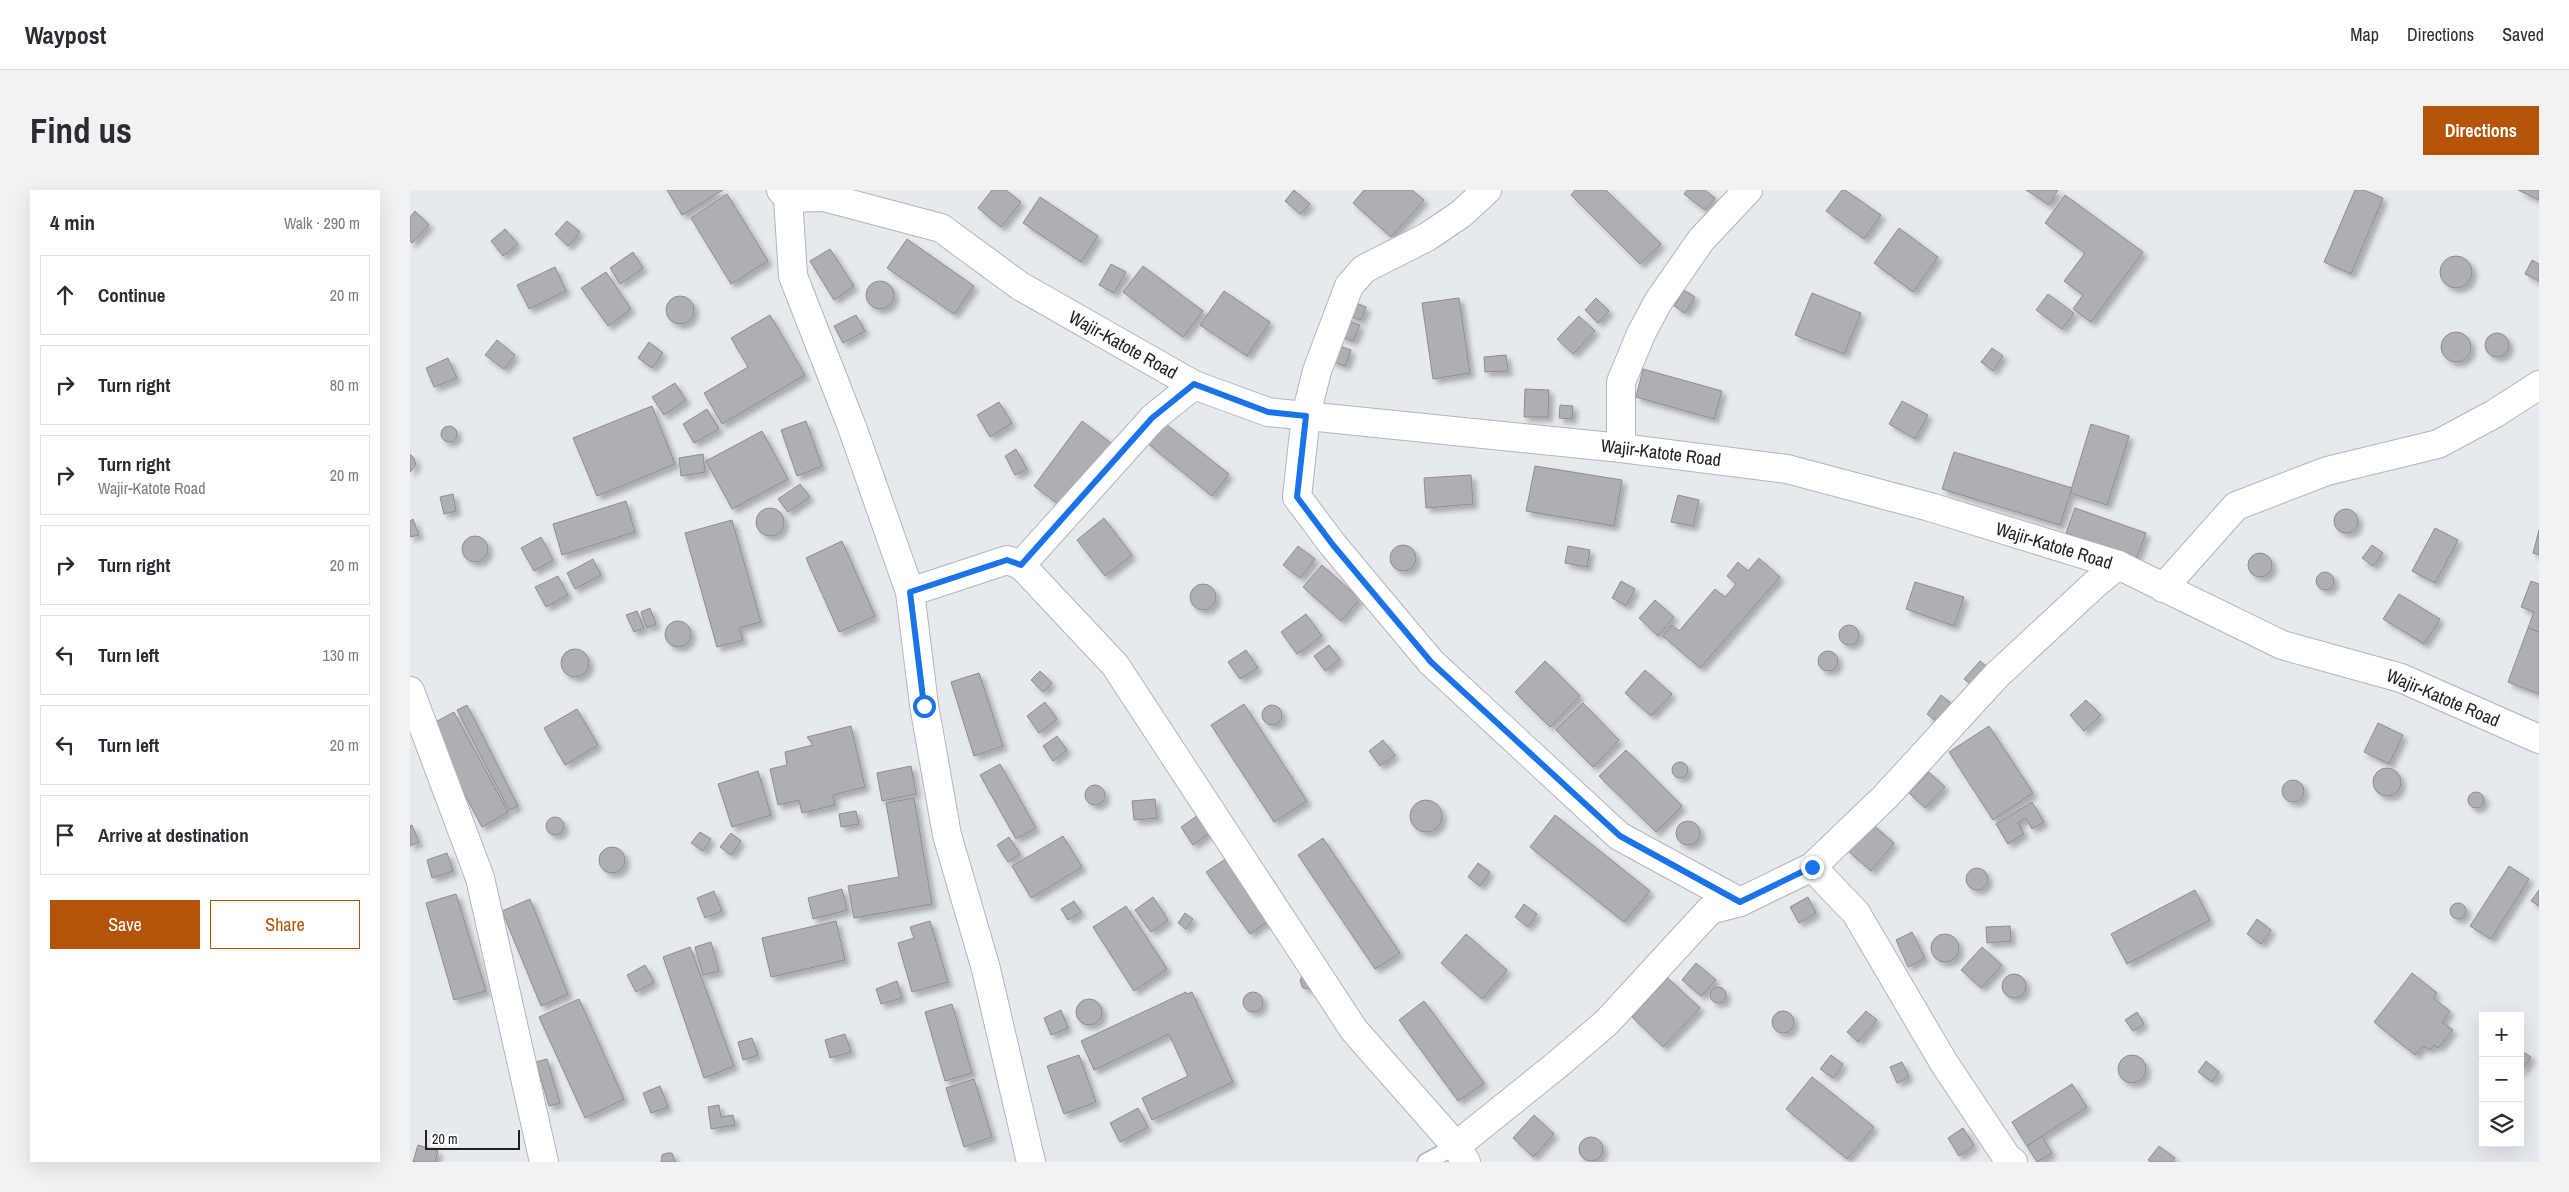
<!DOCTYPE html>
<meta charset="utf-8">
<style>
body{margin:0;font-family:"Archivo Narrow",sans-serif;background:#f2f2f3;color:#2b2b33}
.controls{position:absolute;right:15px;bottom:15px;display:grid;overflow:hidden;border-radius:0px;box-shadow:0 5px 20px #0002}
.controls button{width:45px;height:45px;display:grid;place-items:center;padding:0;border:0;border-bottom:1px solid #e1e1e2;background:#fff;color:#2b2b33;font:25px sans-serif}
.scale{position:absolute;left:15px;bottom:12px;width:95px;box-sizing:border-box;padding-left:5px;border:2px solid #202122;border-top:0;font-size:14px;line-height:18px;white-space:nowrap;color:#202122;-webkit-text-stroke:4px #fff;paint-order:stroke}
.stop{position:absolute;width:15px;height:15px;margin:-11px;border:4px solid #1a73e8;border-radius:50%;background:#fff}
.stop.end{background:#1a73e8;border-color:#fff;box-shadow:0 1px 5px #0008}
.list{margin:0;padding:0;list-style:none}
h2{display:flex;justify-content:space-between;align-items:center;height:65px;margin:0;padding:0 20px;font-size:21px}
h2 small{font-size:16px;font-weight:400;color:#7c7c81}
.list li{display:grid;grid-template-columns:32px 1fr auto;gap:15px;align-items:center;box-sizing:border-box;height:80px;margin:0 10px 10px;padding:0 10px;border:1px solid #e1e1e2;border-radius:0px}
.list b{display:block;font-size:19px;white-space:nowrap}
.list p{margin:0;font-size:16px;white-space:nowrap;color:#7c7c81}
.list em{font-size:16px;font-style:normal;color:#7c7c81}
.actions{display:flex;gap:10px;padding:15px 20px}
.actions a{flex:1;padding:11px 0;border:1px solid #b45309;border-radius:0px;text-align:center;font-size:18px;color:#b45309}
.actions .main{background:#b45309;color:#fff}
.icon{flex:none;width:28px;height:28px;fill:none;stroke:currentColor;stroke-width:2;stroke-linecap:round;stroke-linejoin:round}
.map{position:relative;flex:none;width:2129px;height:972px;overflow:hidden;border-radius:0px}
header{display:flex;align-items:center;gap:30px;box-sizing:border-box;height:70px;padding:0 25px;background:#fff;border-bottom:1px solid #e1e1e2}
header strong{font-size:24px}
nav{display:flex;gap:28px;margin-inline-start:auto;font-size:18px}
.intro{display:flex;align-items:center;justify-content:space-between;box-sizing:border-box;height:120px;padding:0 30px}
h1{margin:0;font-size:35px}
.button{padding:12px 22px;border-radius:0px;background:#b45309;color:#fff;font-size:18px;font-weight:700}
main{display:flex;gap:30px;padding:0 30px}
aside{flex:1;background:#fff;border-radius:0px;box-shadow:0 5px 20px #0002}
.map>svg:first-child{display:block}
.building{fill:#b0aeb2;stroke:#8e8c90;filter:url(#shadow)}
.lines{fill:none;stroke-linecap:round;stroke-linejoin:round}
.service-casing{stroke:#b2b4b8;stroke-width:19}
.minor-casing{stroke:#b2b4b8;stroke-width:30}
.tertiary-casing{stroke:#b2b4b8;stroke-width:30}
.service{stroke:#fff;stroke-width:16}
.minor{stroke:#fff;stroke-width:28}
.tertiary{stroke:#fff;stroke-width:28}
.route{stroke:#1a73e8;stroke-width:6}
.labels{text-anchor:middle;stroke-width:4;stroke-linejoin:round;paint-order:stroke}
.street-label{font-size:18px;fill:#202122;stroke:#fff}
</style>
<header>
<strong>Waypost</strong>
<nav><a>Map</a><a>Directions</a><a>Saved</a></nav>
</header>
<div class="intro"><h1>Find us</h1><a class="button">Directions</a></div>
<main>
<aside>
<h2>4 min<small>Walk · 290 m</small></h2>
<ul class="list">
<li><svg class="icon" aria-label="ahead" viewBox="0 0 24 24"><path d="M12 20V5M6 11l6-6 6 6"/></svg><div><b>Continue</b></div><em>20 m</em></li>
<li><svg class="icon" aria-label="right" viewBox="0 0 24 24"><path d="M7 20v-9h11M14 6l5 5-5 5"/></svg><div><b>Turn right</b></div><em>80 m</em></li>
<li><svg class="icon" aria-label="right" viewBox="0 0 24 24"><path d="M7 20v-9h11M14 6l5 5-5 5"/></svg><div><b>Turn right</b><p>Wajir-Katote Road</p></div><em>20 m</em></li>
<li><svg class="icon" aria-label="right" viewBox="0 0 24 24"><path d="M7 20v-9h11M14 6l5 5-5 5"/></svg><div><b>Turn right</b></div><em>20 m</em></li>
<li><svg class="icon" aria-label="left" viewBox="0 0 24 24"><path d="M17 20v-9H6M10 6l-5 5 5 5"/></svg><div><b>Turn left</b></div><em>130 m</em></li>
<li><svg class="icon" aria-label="left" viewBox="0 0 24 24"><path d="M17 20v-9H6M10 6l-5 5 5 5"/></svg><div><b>Turn left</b></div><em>20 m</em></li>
<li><svg class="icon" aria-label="arrive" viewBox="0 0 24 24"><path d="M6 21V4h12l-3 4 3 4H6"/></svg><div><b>Arrive at destination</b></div></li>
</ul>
<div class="actions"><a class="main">Save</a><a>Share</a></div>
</aside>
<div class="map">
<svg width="2129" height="972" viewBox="0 0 2129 972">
<defs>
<filter id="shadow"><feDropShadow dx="4.5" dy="4.5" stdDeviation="2.5" flood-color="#0004"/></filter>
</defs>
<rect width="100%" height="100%" fill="#e6e9ed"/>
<g class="building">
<polygon points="257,0 313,0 272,25"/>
<polygon points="582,0 596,0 611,12 591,37 568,18"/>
<polygon points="884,0 900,14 890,24 875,11"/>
<polygon points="954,0 1002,0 1014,10 981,47 943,13"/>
<polygon points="1165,0 1196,0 1251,54 1230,74 1161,5"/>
<polygon points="1277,0 1295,0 1305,8 1295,20 1274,4"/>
<polygon points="1432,0 1435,0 1471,25 1454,49 1416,21"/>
<polygon points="1616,0 1648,0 1639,15"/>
<polygon points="1945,0 1954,0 1973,8 1941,84 1914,72"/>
<polygon points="2108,0 2129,0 2129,10"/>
<polygon points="317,4 358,71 321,94 281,28"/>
<polygon points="1655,5 1733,62 1681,132 1663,119 1673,105 1654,91 1675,63 1635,33"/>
<polygon points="630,7 688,46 671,72 613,33"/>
<polygon points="5,21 19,35 2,53 0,51 0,27"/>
<polygon points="157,31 170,42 158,56 145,44"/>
<polygon points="1489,38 1528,67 1503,102 1464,73"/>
<polygon points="95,39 108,54 93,66 81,51"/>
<polygon points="497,49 564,96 544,124 477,78"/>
<polygon points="420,59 444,96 424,110 400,71"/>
<polygon points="223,62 233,78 210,94 200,78"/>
<circle cx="2046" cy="82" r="16"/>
<polygon points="2122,70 2129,74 2129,91 2115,84"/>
<polygon points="701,74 716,82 704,103 689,95"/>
<polygon points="733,76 793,121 773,147 713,102"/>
<polygon points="145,77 156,101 119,119 107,95"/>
<polygon points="196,82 221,119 198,136 171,98"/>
<circle cx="470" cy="105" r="14"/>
<polygon points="1274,100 1285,107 1275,123 1264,116"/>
<polygon points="814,101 860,132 837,166 790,135"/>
<polygon points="1402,103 1451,123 1434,164 1385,145"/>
<polygon points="1638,104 1664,123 1652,139 1626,120"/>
<circle cx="270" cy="120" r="14"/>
<polygon points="1049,108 1060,183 1023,189 1012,113"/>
<polygon points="1186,108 1199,121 1188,133 1175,120"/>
<polygon points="941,111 956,117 951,130 936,125"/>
<polygon points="360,125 395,185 312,234 294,203 338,177 321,148"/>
<polygon points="446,125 455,141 433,153 424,136"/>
<polygon points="1169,126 1185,141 1163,164 1147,149"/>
<polygon points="936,130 950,135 943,151 930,147"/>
<circle cx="2046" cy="157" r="15"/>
<circle cx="2087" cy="155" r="12"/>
<polygon points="87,150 105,165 94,179 75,165"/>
<polygon points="239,152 253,163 242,178 228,168"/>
<polygon points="927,155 941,160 935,176 921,171"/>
<polygon points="1582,158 1593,166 1583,181 1571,172"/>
<polygon points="1096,165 1098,181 1075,182 1074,167"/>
<polygon points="38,168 47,188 24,197 16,178"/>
<polygon points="1233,179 1312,201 1304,229 1226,207"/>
<polygon points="265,193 276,210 254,225 242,207"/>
<polygon points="1115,199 1139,200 1138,227 1114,227"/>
<polygon points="1492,211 1518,225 1505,249 1479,234"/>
<polygon points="589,212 602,233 580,247 567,225"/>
<polygon points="1150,215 1163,216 1162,229 1149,228"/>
<polygon points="242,216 265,274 187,306 163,248"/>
<polygon points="297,219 309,239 284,253 273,234"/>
<polygon points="396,231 412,276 387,286 371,240"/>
<polygon points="672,231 701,253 652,317 624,296"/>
<polygon points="753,232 819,284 802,306 737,253"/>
<polygon points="1681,234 1719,246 1697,315 1660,303"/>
<circle cx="39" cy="244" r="8"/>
<polygon points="352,241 378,289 322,319 296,271"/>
<polygon points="606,259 617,279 605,285 595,266"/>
<polygon points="1544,262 1662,298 1650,335 1532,299"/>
<polygon points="0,264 4,268 6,275 0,282"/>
<polygon points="293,264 295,282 271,286 269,268"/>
<polygon points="1125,276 1212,290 1204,336 1116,321"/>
<polygon points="1061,285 1063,314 1016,318 1014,288"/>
<polygon points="390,294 400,307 378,322 368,309"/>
<polygon points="43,304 46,321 34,324 30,307"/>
<polygon points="1268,305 1289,310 1283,336 1261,332"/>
<polygon points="216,311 225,342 152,365 143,334"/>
<circle cx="360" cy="332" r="14"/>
<polygon points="1665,318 1736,343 1726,369 1656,343"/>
<circle cx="1936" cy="331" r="12"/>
<polygon points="694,328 722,365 695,386 667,350"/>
<polygon points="3,329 9,345 0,347 0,331"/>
<polygon points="322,330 351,432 329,438 333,450 307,457 275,343"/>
<polygon points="2025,338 2048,350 2025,393 2002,381"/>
<polygon points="2129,340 2129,365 2123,363"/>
<circle cx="65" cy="359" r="13"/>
<polygon points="131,347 143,370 124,381 111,358"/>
<polygon points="432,351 465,426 429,442 396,368"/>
<polygon points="1962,355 1973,363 1963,376 1952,368"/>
<circle cx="993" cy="368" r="13"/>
<polygon points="888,356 905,369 890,388 873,375"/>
<polygon points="1158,356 1180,360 1177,377 1155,373"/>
<circle cx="1850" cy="375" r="12"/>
<polygon points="1349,368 1370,387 1290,478 1253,446 1262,435 1269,441 1305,399 1315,407 1326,394 1317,386 1328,372 1338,381"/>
<polygon points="183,369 191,385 165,399 157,383"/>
<polygon points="912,375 950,409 931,431 893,397"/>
<circle cx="1915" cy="391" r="9"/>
<polygon points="148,386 158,405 136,417 125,397"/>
<polygon points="1211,391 1225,399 1216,416 1202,408"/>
<polygon points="2121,391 2129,394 2129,442 2118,438 2124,422 2111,417"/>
<polygon points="1505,392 1554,407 1544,436 1496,419"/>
<circle cx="793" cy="407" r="13"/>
<polygon points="1989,404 2030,429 2014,454 1973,429"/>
<polygon points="1245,410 1264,427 1248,446 1229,428"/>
<polygon points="240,418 246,434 237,438 231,422"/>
<polygon points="227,421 234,438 224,442 216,425"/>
<polygon points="896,424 912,446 887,464 871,442"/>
<circle cx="268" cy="444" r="13"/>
<circle cx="1439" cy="445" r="10"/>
<polygon points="2118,438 2129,442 2129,504 2098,492"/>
<polygon points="919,455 930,469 915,481 904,466"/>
<circle cx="165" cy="473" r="14"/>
<polygon points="836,460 848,478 830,489 818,472"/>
<circle cx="1418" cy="471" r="10"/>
<polygon points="1135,471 1170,506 1140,537 1105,502"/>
<polygon points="1570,471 1581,480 1565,498 1554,489"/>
<polygon points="1235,480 1262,504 1241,526 1215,503"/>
<polygon points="630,481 642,493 633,502 621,490"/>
<polygon points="569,483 593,556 564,566 541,492"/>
<polygon points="1531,505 1542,514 1528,533 1517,524"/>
<polygon points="1676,510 1691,525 1674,541 1660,525"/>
<polygon points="635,512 647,529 629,543 617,526"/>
<polygon points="1173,513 1209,550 1183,577 1146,540"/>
<polygon points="834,514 897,611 864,632 801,535"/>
<polygon points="57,515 108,616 99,620 47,520"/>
<circle cx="862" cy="525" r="10"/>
<polygon points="167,519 188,555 155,575 134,538"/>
<polygon points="44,522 98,622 72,637 18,536"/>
<polygon points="1968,533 1993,545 1979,574 1954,562"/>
<polygon points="441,536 455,597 423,605 425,615 392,623 389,610 368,615 360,579 377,575 375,562 403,555 397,547"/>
<polygon points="1579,536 1623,603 1583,630 1539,562"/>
<polygon points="647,546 657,560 643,571 633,556"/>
<polygon points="973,550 985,565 970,576 959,561"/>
<polygon points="1216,560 1272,616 1246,642 1189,586"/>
<circle cx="1270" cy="580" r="8"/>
<polygon points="590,574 626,638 606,649 570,585"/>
<polygon points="501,576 506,604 472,611 467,583"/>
<circle cx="1977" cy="592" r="14"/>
<polygon points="348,581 361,625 322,637 308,594"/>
<polygon points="1519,582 1535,597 1515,618 1499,603"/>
<circle cx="1883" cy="601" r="11"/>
<circle cx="685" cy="605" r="10"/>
<circle cx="2066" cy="610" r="8"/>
<polygon points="504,608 522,714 444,728 438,696 489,687 476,613"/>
<polygon points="745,609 747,628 724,630 722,611"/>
<circle cx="1016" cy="626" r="16"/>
<polygon points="1622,612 1634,632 1622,639 1616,628 1608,633 1614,644 1598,654 1586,634"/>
<polygon points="446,621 449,634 431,637 429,624"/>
<polygon points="791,623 803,640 783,655 771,637"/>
<polygon points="1145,625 1240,701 1214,732 1120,657"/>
<circle cx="145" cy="636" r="9"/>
<circle cx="1278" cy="643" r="12"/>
<polygon points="1460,632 1484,653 1461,681 1437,660"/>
<polygon points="2,635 9,652 0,656 0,636"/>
<polygon points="290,642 301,649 293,661 281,653"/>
<polygon points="321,643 331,651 321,665 310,657"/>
<polygon points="653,646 672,677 621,708 602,676"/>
<polygon points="599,647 610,664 598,672 587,655"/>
<polygon points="913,648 990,763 965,779 888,665"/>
<circle cx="202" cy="670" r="13"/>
<polygon points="37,663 43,681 22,688 17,670"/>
<polygon points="820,666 863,727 840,744 796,682"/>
<polygon points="1068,673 1080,682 1070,696 1058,687"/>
<polygon points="2099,676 2119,689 2081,749 2060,736"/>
<circle cx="1567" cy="689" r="11"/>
<polygon points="432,699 437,720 403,729 398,708"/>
<polygon points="1785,700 1800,730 1717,774 1701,744"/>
<polygon points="2129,700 2129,716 2121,711"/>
<polygon points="304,701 312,721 295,728 287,708"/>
<polygon points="46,704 76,801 44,810 16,713"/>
<polygon points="743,707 758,730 741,742 725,720"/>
<polygon points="1398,707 1406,723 1389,733 1380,717"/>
<polygon points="120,709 158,804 131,816 92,721"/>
<polygon points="664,711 671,722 658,730 651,719"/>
<circle cx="2048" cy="721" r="8"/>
<polygon points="1114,714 1127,724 1118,737 1105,727"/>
<polygon points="716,716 757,779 724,801 683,737"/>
<polygon points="775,723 783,729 776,739 768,733"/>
<polygon points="1847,729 1861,740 1851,754 1837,744"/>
<polygon points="426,731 435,770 361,787 352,748"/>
<polygon points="520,731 538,792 502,802 488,753 504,748 500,737"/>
<polygon points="1600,736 1601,751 1577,753 1576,737"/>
<polygon points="1502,742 1515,768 1498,777 1486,750"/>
<polygon points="1056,744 1097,780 1072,809 1031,773"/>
<circle cx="1535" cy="758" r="14"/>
<polygon points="301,752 309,781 293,785 285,757"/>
<polygon points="280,757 324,876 294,888 253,767"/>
<polygon points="1572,757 1592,775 1571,798 1551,780"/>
<polygon points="1286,773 1306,790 1291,806 1272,790"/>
<polygon points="235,775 244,792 226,802 217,785"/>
<polygon points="2002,783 2027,803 2023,808 2040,821 2032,832 2043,840 2028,858 2024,855 2020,860 2013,856 2005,865 1964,832"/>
<polygon points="896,784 902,797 900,799 893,798 890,791 892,786"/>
<circle cx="1604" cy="796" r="12"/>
<polygon points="1258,788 1290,818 1253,857 1222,827"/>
<polygon points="487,791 492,808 471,814 466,799"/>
<circle cx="1308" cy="805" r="8"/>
<polygon points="776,802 777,804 782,802 823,892 742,930 732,908 778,886 759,844 684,880 671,851"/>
<circle cx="843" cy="812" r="10"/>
<polygon points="169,809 214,909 175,928 129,827"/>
<circle cx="679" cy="822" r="13"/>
<polygon points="1014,811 1074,893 1048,911 989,830"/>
<polygon points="542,814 562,883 535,891 515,822"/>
<polygon points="651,820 658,838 641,845 634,828"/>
<polygon points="1456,821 1467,830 1448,852 1437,842"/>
<circle cx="1373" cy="832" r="11"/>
<polygon points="1727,822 1734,834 1723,841 1715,830"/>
<polygon points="435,844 441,862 420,868 415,850"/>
<polygon points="342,848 348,865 333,870 328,852"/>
<polygon points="2110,860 2121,867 2110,883"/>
<polygon points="669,865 686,912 654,924 637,876"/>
<polygon points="1421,865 1433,874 1423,888 1410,879"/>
<circle cx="1722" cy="879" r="14"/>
<polygon points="137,869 150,913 139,916 126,872"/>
<polygon points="1796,871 1809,882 1802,892 1788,882"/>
<polygon points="1492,872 1499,887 1487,893 1480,877"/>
<polygon points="1402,887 1464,937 1437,969 1376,919"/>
<polygon points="564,889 582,947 554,957 536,898"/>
<polygon points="1662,894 1677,917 1617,956 1602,932"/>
<polygon points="250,896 258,917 241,923 233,903"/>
<polygon points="309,915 311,927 323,925 325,935 301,939 298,917"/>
<polygon points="728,918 738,937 710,952 700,933"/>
<polygon points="1124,925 1144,944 1123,967 1103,948"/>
<polygon points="1553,938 1564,955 1549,966 1538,948"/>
<polygon points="1632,946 1642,963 1627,972 1617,956"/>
<circle cx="1181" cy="959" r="12"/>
<polygon points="8,955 28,961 25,972 3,972"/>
<polygon points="1749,956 1765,968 1762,972 1741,972 1738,970"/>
<polygon points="257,963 262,963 265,972 251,972 252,965"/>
</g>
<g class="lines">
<g class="service-casing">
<polyline id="service" points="1016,972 1046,956"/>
</g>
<g class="minor-casing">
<g id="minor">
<polyline points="1077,0 1051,24 1017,47 954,79 939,96 907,181 896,225 887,307 923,355 1021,472 1209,646 1330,712"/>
<polyline points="1211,258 1211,192 1231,144 1248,112 1291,50 1338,0"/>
<polyline points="611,375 743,228 784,195"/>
<polyline points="1753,398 1826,316 1917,281 2028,254 2084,224 2129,195"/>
<polyline points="500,402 597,370 611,375 705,475 944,840 1046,956 1056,972"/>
<polyline points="0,501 70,688 134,972"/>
<polyline points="1402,677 1446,723 1534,873 1598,969 1603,972"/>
<polyline points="1046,956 1148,874 1197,832 1300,720 1330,712 1402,677 1475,607 1587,485 1685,394 1708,375"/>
</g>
</g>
<g class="tertiary-casing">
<g id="tertiary">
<polyline points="371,0 378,8 383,86 442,237 500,402 514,515 537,645 576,779 621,972"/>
<polyline points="378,8 414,7 531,38 610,96 784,195 858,222 1211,258 1377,279 1520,317 1708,375 1872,455 1991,488 2129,549"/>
</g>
</g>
<use href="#service" class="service"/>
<use href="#minor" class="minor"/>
<use href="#tertiary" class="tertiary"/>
</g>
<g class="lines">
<polyline class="route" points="514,516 500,402 597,370 611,375 742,228 784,194 858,222 896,226 887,307 923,355 1021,472 1210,646 1330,712 1402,677"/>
</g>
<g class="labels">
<g class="street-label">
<text transform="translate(713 155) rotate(29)" y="6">Wajir-Katote Road</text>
<text transform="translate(1251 263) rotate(7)" y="6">Wajir-Katote Road</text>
<text transform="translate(1644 356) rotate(17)" y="6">Wajir-Katote Road</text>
<text transform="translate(2033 508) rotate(23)" y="6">Wajir-Katote Road</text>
</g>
</g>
</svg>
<div class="controls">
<button>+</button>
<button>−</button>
<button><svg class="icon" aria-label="layers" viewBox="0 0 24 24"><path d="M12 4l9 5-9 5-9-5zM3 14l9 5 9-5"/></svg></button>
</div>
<div class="scale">20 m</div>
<div class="stop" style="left:514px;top:516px"></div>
<div class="stop end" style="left:1402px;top:677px"></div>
</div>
</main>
